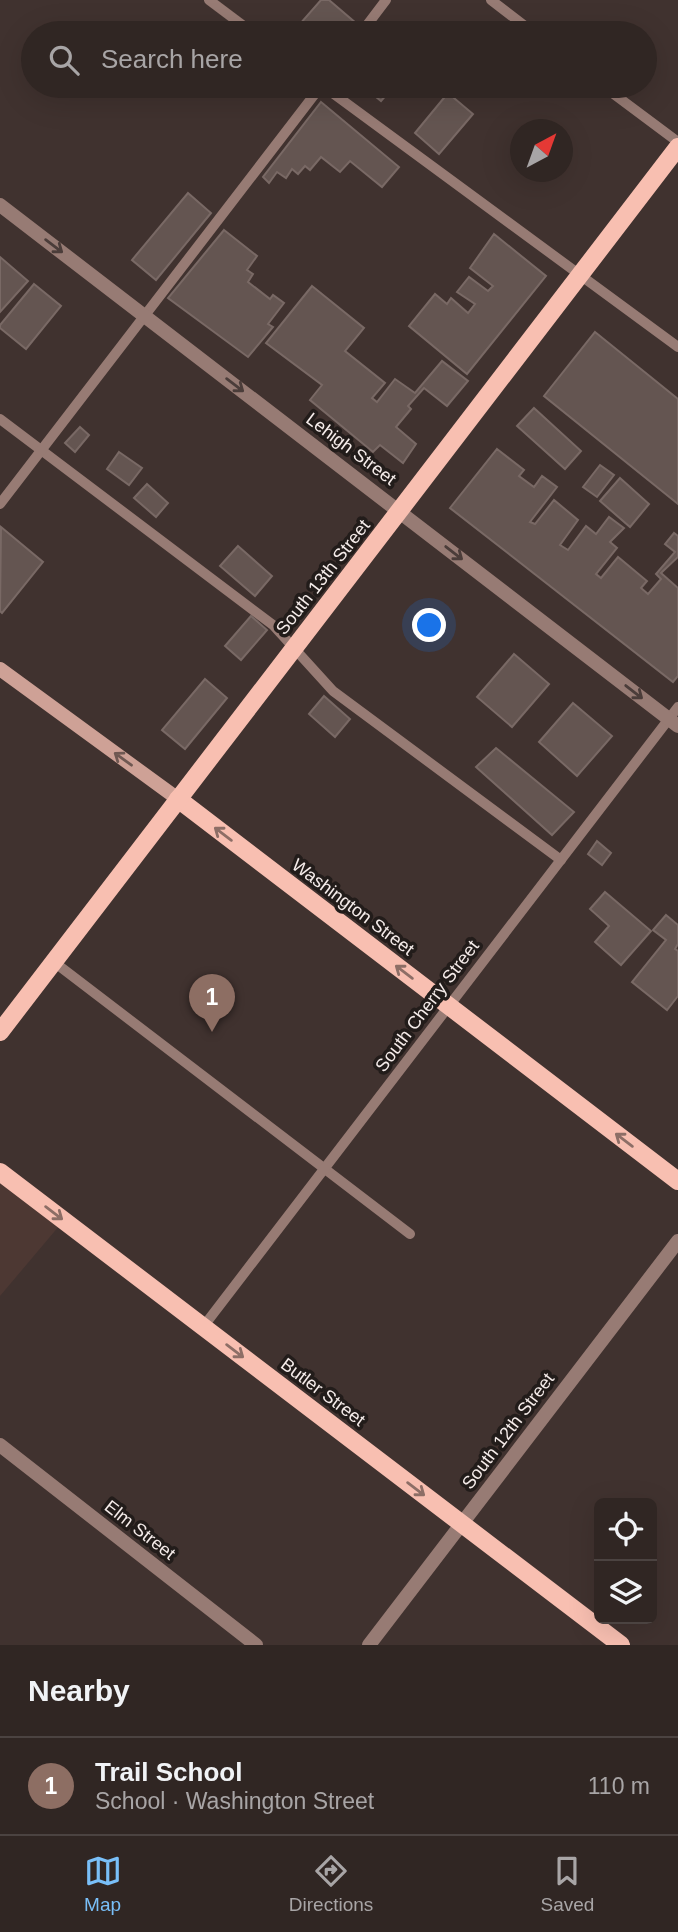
<!DOCTYPE html>
<meta charset="utf-8">
<style>
body{margin:0;font-family:Arial,sans-serif;background:#382e2b;color:#f1f3f6}
.controls{position:absolute;right:21px;bottom:21px;display:grid;overflow:hidden;border-radius:10px;box-shadow:0 7px 28px #0002}
.controls button{width:63px;height:63px;display:grid;place-items:center;padding:0;border:0;border-bottom:2px solid #4b4341;background:#302623;color:#f1f3f6;font:35px sans-serif}
.compass{position:absolute;left:510px;top:119px;width:63px;height:63px;border-radius:50%;background:#302623;box-shadow:0 7px 28px #0002;rotate:41deg}
.you{position:absolute;left:430px;top:626px;width:24px;height:24px;margin:-18px;border:5px solid #fff;border-radius:50%;background:#1a73e8;box-shadow:0 0 0 10px #1a73e833}
.badge{display:grid;place-items:center;width:46px;height:46px;border-radius:50%;background:#79bff8;color:#fff;font-size:23px;font-weight:700}
.pin{position:absolute;translate:-50% -58px;filter:drop-shadow(0 2px 4px #0008)}
.pin::after{content:'';position:absolute;top:37px;width:24px;height:21px;background:inherit;clip-path:polygon(0 0,100% 0,50% 100%)}
.list{margin:0;padding:0;list-style:none}
h2{display:flex;justify-content:space-between;align-items:center;height:91px;margin:0;padding:0 28px;font-size:30px}
h2 small{font-size:23px;font-weight:400;color:#a8a5a6}
.list li{display:grid;grid-template-columns:46px 1fr auto;gap:21px;align-items:center;box-sizing:border-box;height:98px;padding:0 28px;border-top:2px solid #4b4341}
.list b{display:block;font-size:26px;white-space:nowrap}
.list p{margin:0;font-size:23px;white-space:nowrap;color:#a8a5a6}
.list em{font-size:23px;font-style:normal;color:#a8a5a6}
.icon{flex:none;width:38px;height:38px;fill:none;stroke:currentColor;stroke-width:2;stroke-linecap:round;stroke-linejoin:round}
.map{position:relative;flex:none;width:678px;height:1645px;overflow:hidden}
.search{position:absolute;background:#302623;box-shadow:0 7px 28px #0002;left:21px;right:21px;top:21px;height:77px;display:flex;align-items:center;gap:18px;box-sizing:border-box;padding:0 24px;border-radius:38px;color:#a8a5a6;font-size:26px}
.sheet{height:189px;background:#302623}
nav{display:flex;justify-content:space-around;align-items:center;box-sizing:border-box;height:98px;border-top:2px solid #4b4341;background:#302623;font-size:19px;color:#a8a5a6}
nav a{display:grid;justify-items:center;gap:4px}
nav .on{color:#79bff8}
.map>svg:first-child{display:block}
.built{fill:#4d3833}
.building{fill:#645551;stroke:#796965;stroke-width:2}
.lines{fill:none;stroke-linecap:round;stroke-linejoin:round}
.lane{stroke:#977b74;stroke-width:10}
.street{stroke:#977b74;stroke-width:14}
.secondary{stroke:#cea196;stroke-width:14}
.primary{stroke:#f8bfb1;stroke-width:18}
.oneway{stroke:#4b3d3a}
.oneway2{stroke:#6f5852}
.oneway3{stroke:#8d6e66}
.labels{text-anchor:middle;stroke-width:7;stroke-linejoin:round;paint-order:stroke}
.street-label{font-size:18px;fill:#f5ecea;stroke:#221c1a}
</style>
<div class="map">
<svg width="678" height="1645" viewBox="0 0 678 1645">
<rect width="100%" height="100%" fill="#40322f"/>
<polygon class="built" points="0,1168 65,1219 0,1296"/>
<g class="building">
<polygon points="321,0 329,0 357,24 350,33 292,33"/>
<polygon points="363,86 394,86 381,101"/>
<polygon points="448,93 473,114 439,154 415,133"/>
<polygon points="321,102 399,167 382,187 350,161 340,172 321,157 310,170 305,166 298,174 292,169 286,178 277,172 269,183 263,177"/>
<polygon points="188,193 211,213 156,280 132,260"/>
<polygon points="224,230 257,256 247,270 253,274 248,282 270,299 273,295 284,303 268,324 273,327 248,357 168,298"/>
<polygon points="494,234 546,276 467,374 409,326 435,294 447,304 451,298 468,313 475,304 457,292 469,277 488,291 493,286 470,268"/>
<polygon points="0,257 28,281 0,312"/>
<polygon points="34,284 61,306 26,349 0,328 0,325"/>
<polygon points="312,286 364,328 345,351 385,383 372,398 377,402 395,379 415,393 442,361 468,381 447,406 424,388 408,406 411,409 396,427 416,444 403,463 380,445 373,452 310,400 322,385 266,343"/>
<polygon points="595,332 678,399 678,504 544,396"/>
<polygon points="534,408 581,451 565,469 517,426"/>
<polygon points="80,427 89,435 75,452 65,443"/>
<polygon points="497,449 524,470 519,476 534,487 542,476 557,487 530,522 535,524 554,500 578,520 560,545 568,550 586,526 596,534 609,517 624,528 610,542 617,548 596,574 601,578 618,557 647,581 641,588 648,594 661,579 656,574 675,552 665,544 674,533 678,536 678,557 661,573 678,588 678,676 673,682 450,508"/>
<polygon points="119,452 142,468 129,485 107,469"/>
<polygon points="600,465 614,475 597,497 583,487"/>
<polygon points="620,478 649,504 630,527 600,501"/>
<polygon points="147,484 168,503 156,517 134,498"/>
<polygon points="1,527 43,562 2,613 0,611"/>
<polygon points="238,546 272,576 255,596 220,566"/>
<polygon points="251,616 267,630 241,660 225,646"/>
<polygon points="514,654 549,684 512,727 477,697"/>
<polygon points="205,679 227,698 185,749 162,730"/>
<polygon points="324,696 350,719 335,737 309,714"/>
<polygon points="573,703 612,736 577,776 539,742"/>
<polygon points="496,748 574,812 552,835 476,767"/>
<polygon points="597,841 611,853 602,865 588,854"/>
<polygon points="605,892 651,931 621,965 595,942 609,926 590,909"/>
<polygon points="666,915 678,925 678,944 675,949 678,951 678,996 667,1010 632,982 666,940 653,930"/>
</g>
<g class="lines">
<g class="lane">
<polyline points="209,0 253,33"/>
<polyline points="491,0 534,33"/>
<polyline points="361,33 386,0"/>
<polyline points="323,86 678,347"/>
<polyline points="603,86 678,142"/>
<polyline points="0,419 273,625 333,691 561,860"/>
<polyline points="0,504 321,86"/>
<polyline points="54,962 410,1234"/>
<polyline points="203,1327 678,707"/>
</g>
<g class="street">
<polyline points="0,205 678,726"/>
<polyline points="0,1445 256,1645"/>
<polyline points="369,1645 678,1241"/>
</g>
<polyline class="secondary" points="0,669 178,799"/>
<g class="primary">
<polyline points="178,799 678,1181"/>
<polyline points="0,1032 678,147"/>
<polyline points="0,1172 621,1645"/>
</g>
</g>
<defs><path id="oneway-shaft" d="M-6 0H5M1.5-3L5.5 0L1.5 3" fill="none" stroke-width="1.6" stroke-linecap="round" stroke-linejoin="round" transform="scale(1.75)"/></defs>
<g class="oneway">
<use href="#oneway-shaft" transform="translate(54 246) rotate(37)"/>
<use href="#oneway-shaft" transform="translate(235 385) rotate(37)"/>
<use href="#oneway-shaft" transform="translate(454 553) rotate(38)"/>
<use href="#oneway-shaft" transform="translate(634 692) rotate(38)"/>
</g>
<use class="oneway2" href="#oneway-shaft" transform="translate(123 759) rotate(-144)"/>
<g class="oneway3">
<use href="#oneway-shaft" transform="translate(223 834) rotate(-143)"/>
<use href="#oneway-shaft" transform="translate(404 972) rotate(-143)"/>
<use href="#oneway-shaft" transform="translate(624 1140) rotate(-143)"/>
<use href="#oneway-shaft" transform="translate(54 1213) rotate(37)"/>
<use href="#oneway-shaft" transform="translate(235 1351) rotate(37)"/>
<use href="#oneway-shaft" transform="translate(416 1489) rotate(37)"/>
</g>
<g class="labels">
<g class="street-label">
<text transform="translate(351 449) rotate(37)" y="6">Lehigh Street</text>
<text transform="translate(323 577) rotate(-52)" y="6">South 13th Street</text>
<text transform="translate(353 907) rotate(37)" y="6">Washington Street</text>
<text transform="translate(427 1006) rotate(-53)" y="6">South Cherry Street</text>
<text transform="translate(323 1392) rotate(37)" y="6">Butler Street</text>
<text transform="translate(508 1431) rotate(-53)" y="6">South 12th Street</text>
<text transform="translate(140 1530) rotate(38)" y="6">Elm Street</text>
</g>
</g>
</svg>
<div class="controls">
<button><svg class="icon" aria-label="locate" viewBox="0 0 24 24"><circle cx="12" cy="12" r="6"/><path d="M12 2v4M12 18v4M2 12h4M18 12h4"/></svg></button>
<button><svg class="icon" aria-label="layers" viewBox="0 0 24 24"><path d="M12 4l9 5-9 5-9-5zM3 14l9 5 9-5"/></svg></button>
</div>
<svg class="compass" viewBox="-18 -18 36 36"><path d="M0-13l5 13h-10z" fill="#e53935"/><path d="M0 13l5-13h-10z" fill="#a8a5a6"/></svg>
<div class="you"></div>
<div class="pin badge" style="left:212px;top:1032px;background:#8d6e63">1</div>
<div class="search"><svg class="icon" aria-label="search" viewBox="0 0 24 24"><circle cx="10" cy="10" r="6"/><path d="M15 15l6 6"/></svg>Search here</div>
</div>
<section class="sheet">
<h2>Nearby<small></small></h2>
<ul class="list">
<li><span class="badge" style="background:#8d6e63">1</span><div><b>Trail School</b><p>School · Washington Street</p></div><em>110 m</em></li>
</ul>
</section>
<nav>
<a class="on"><svg class="icon" aria-label="map" viewBox="0 0 24 24"><path d="M3 6l6-2 6 2 6-2v14l-6 2-6-2-6 2zM9 4v14M15 6v14"/></svg>Map</a>
<a><svg class="icon" aria-label="directions" viewBox="0 0 24 24"><path d="M12 3l9 9-9 9-9-9zM9 14v-3h6M13 9l2 2-2 2"/></svg>Directions</a>
<a><svg class="icon" aria-label="saved" viewBox="0 0 24 24"><path d="M7 4h10v16l-5-4-5 4z"/></svg>Saved</a>
</nav>
